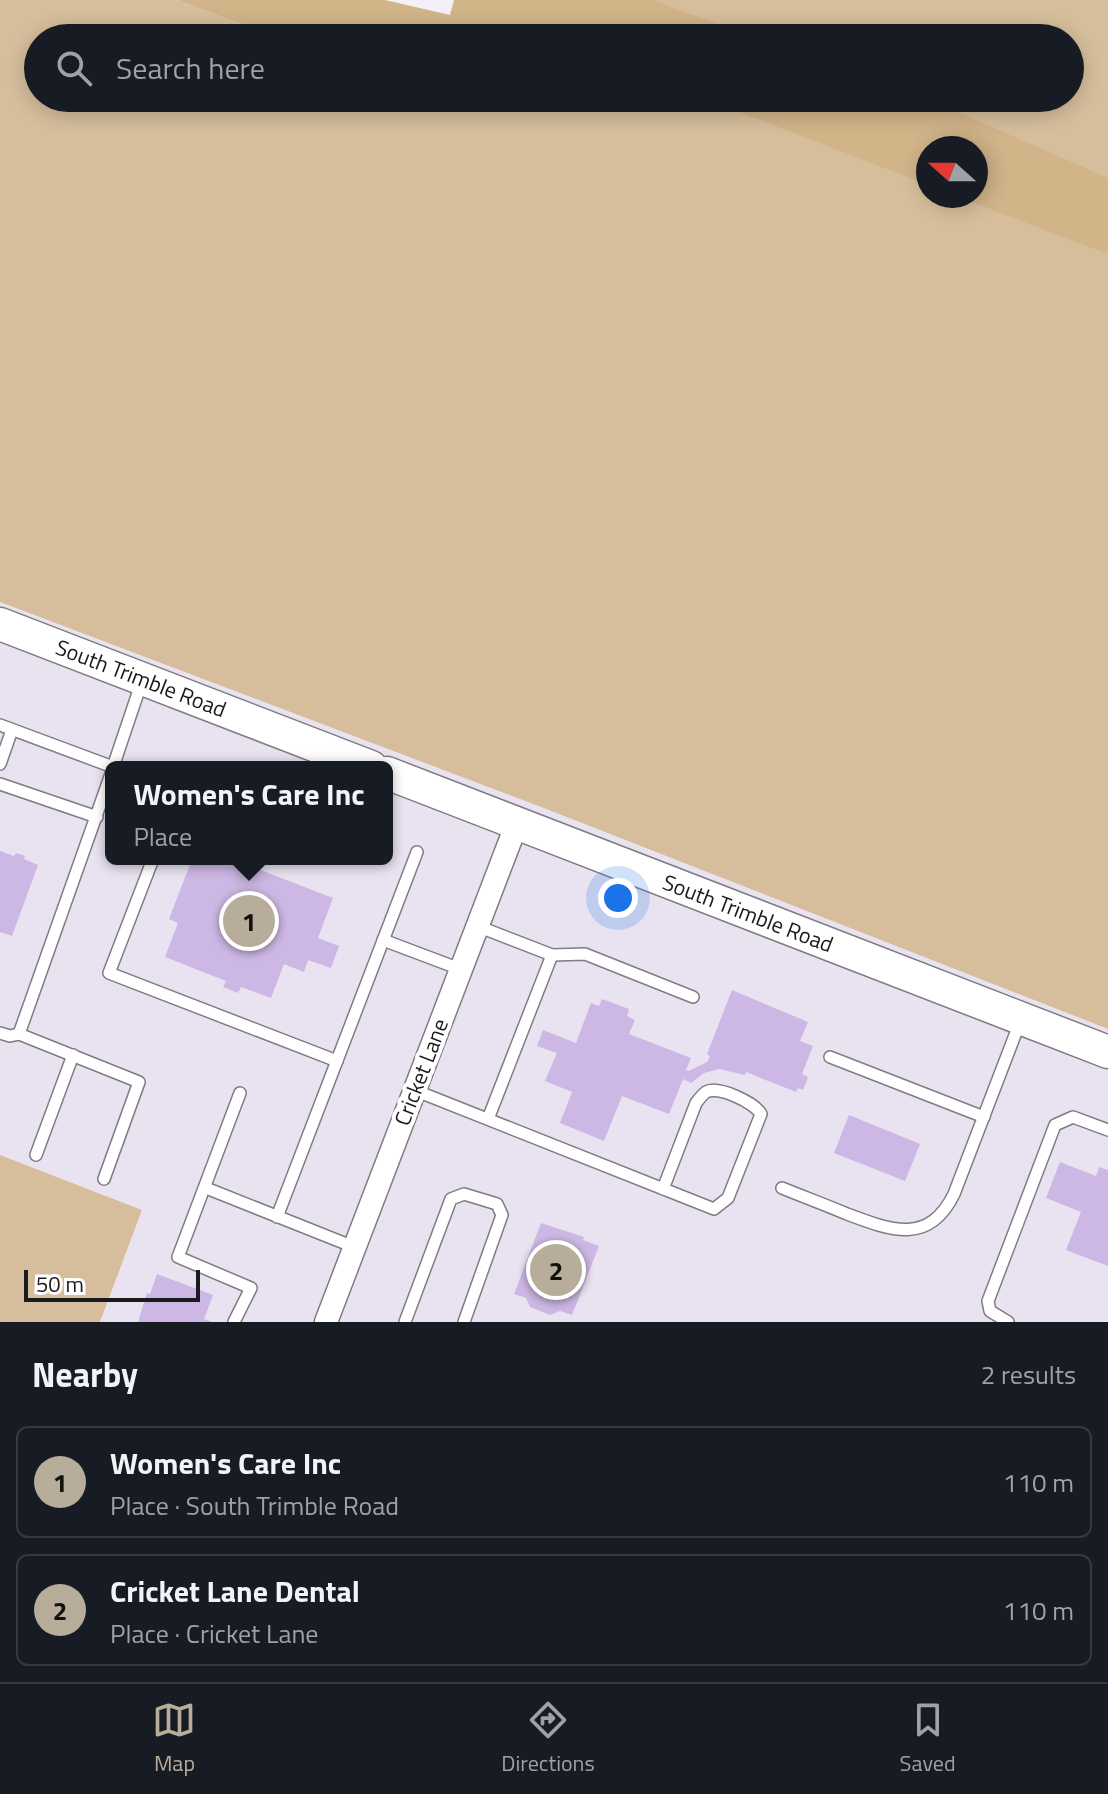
<!DOCTYPE html>
<meta charset="utf-8">
<style>
body{margin:0;font-family:"Titillium Web",sans-serif;background:#242831;color:#f1f3f6}
.compass{position:absolute;left:916px;top:136px;width:72px;height:72px;border-radius:50%;background:#171b24;box-shadow:0 4px 20px #0003;rotate:291deg}
.scale{position:absolute;left:24px;bottom:20px;width:176px;box-sizing:border-box;padding-left:8px;border:4px solid #1b1a1c;border-top:0;font-size:22px;line-height:28px;white-space:nowrap;color:#1b1a1c;-webkit-text-stroke:6px #fff;paint-order:stroke}
.you{position:absolute;left:618px;top:898px;width:28px;height:28px;margin:-20px;border:6px solid #fff;border-radius:50%;background:#1a73e8;box-shadow:0 0 0 12px #1a73e833}
.badge{display:grid;place-items:center;width:52px;height:52px;border-radius:50%;background:#b8ac9a;color:#111;font-size:26px;font-weight:700}
.pin{position:absolute;translate:-50% -50%;border:4px solid #fff;box-shadow:0 2px 8px #0006}
.popup{position:absolute;left:105px;top:761px;width:288px;height:104px;box-sizing:border-box;display:grid;place-content:center;border-radius:12px;background:#171b24;filter:drop-shadow(0 2px 6px #0005);font-size:26px;white-space:nowrap;color:#9ea1a6}
.popup b{font-size:30px;color:#f1f3f6}
.popup::after{content:'';position:absolute;left:50%;top:100%;margin-left:-16px;border:16px solid transparent;border-top-color:#171b24}
.list{margin:0;padding:0;list-style:none}
h2{display:flex;justify-content:space-between;align-items:center;height:104px;margin:0;padding:0 32px;font-size:34px}
h2 small{font-size:26px;font-weight:400;color:#9ea1a6}
.list li{display:grid;grid-template-columns:52px 1fr auto;gap:24px;align-items:center;box-sizing:border-box;height:112px;margin:0 16px 16px;padding:0 16px;border:2px solid #363941;border-radius:12px}
.list b{display:block;font-size:30px;white-space:nowrap}
.list p{margin:0;font-size:26px;white-space:nowrap;color:#9ea1a6}
.list em{font-size:26px;font-style:normal;color:#9ea1a6}
.icon{flex:none;width:44px;height:44px;fill:none;stroke:currentColor;stroke-width:2;stroke-linecap:round;stroke-linejoin:round}
.map{position:relative;flex:none;width:1108px;height:1322px;overflow:hidden}
.search{position:absolute;background:#171b24;box-shadow:0 4px 20px #0003;left:24px;right:24px;top:24px;height:88px;display:flex;align-items:center;gap:20px;box-sizing:border-box;padding:0 28px;border-radius:44px;color:#9ea1a6;font-size:30px}
.sheet{height:360px;background:#171b24}
nav{display:flex;justify-content:space-around;align-items:center;box-sizing:border-box;height:112px;border-top:2px solid #363941;background:#171b24;font-size:22px;color:#9ea1a6}
nav a{display:grid;justify-items:center;gap:4px}
nav .on{color:#b8ac9a}
.map>svg:first-child{display:block}
.built{fill:#e9e3f1;fill-rule:evenodd}
.green{fill:#d6be9c;fill-rule:evenodd}
.forest{fill:#d2b489}
.building{fill:#cdb7e4}
.lines{fill:none;stroke-linecap:round;stroke-linejoin:round}
.service-casing{stroke:#7f7c82;stroke-width:14}
.minor-casing{stroke:#7f7c82;stroke-width:25}
.secondary-casing{stroke:#7f7c82;stroke-width:35}
.service{stroke:#fff;stroke-width:11}
.minor{stroke:#fff;stroke-width:22}
.secondary{stroke:#fff;stroke-width:32}
.labels{text-anchor:middle;stroke-width:8;stroke-linejoin:round;paint-order:stroke}
.street-label{font-size:22px;fill:#1b1a1c;stroke:#fff}
</style>
<div class="map">
<svg width="1108" height="1322" viewBox="0 0 1108 1322">
<rect width="100%" height="100%" fill="#f3f0f7"/>
<path class="built" d="M0,602l541,205 567,222v293h-1008l42,-112 -142,-55zM111,767h276v92h-276z"/>
<g class="green">
<path d="M0,0h177l55,21 59,17h-253v60h1032v-60h-565l8,-38h595v1029l-567,-222 -541,-205zM928,148h48v48h-48z"/>
<polygon points="0,1155 142,1210 100,1322 0,1322"/>
</g>
<g class="forest">
<polygon points="177,0 385,0 450,15 454,0 653,0 755,38 291,38 232,21"/>
<polygon points="703,98 926,98 1108,178 1108,254 956,196 976,196 976,148 928,148 928,185"/>
</g>
<g class="building">
<polygon points="0,851 14,856 16,853 25,856 24,859 38,865 12,936 0,932"/>
<polygon points="192,859 232,859 333,898 318,938 339,946 331,968 308,960 304,972 284,964 271,998 241,987 238,993 223,987 226,981 165,957 178,923 169,919"/>
<polygon points="732,990 808,1022 800,1041 813,1046 802,1074 808,1077 803,1090 798,1088 796,1092 746,1072 745,1075 719,1069 704,1073 691,1083 683,1079 669,1114 622,1096 604,1141 560,1123 572,1092 545,1081 557,1053 537,1046 543,1030 576,1043 591,1003 599,1006 602,999 629,1009 627,1016 635,1020 629,1034 691,1058 686,1070 689,1071 707,1062 710,1056 707,1054"/>
<polygon points="849,1115 920,1144 905,1181 834,1153"/>
<polygon points="1060,1162 1096,1176 1099,1167 1108,1170 1108,1266 1066,1250 1081,1212 1046,1198"/>
<polygon points="541,1223 584,1237 583,1240 599,1246 572,1315 560,1311 550,1315 530,1307 526,1298 514,1294"/>
<polygon points="157,1274 213,1295 204,1319 212,1322 138,1322 147,1293 150,1294"/>
</g>
<g class="lines">
<g class="service-casing">
<g id="service">
<polyline points="0,725 113,767 142,681"/>
<polyline points="0,764 12,730"/>
<polyline points="0,784 97,817"/>
<polyline points="153,859 109,973 337,1061"/>
<polyline points="477,926 552,955 585,954 693,997"/>
<polyline points="383,940 460,969"/>
<polyline points="0,1033 10,1036 19,1034 139,1082 104,1179"/>
<polyline points="19,1034 111,774"/>
<polyline points="830,1057 984,1117"/>
<path d="M414,1090l300,119 14,-11 33,-84c-6,-11 -43,-29 -55,-22 -4,3 -7,7 -10,11l-33,86"/>
<polyline points="488,1119 552,955"/>
<polyline points="36,1155 73,1055"/>
<polyline points="206,1188 354,1247"/>
<path d="M782,1188c22,9 44,17 65,26 45,17 82,31 107,-20l66,-172"/>
<polyline points="277,1217 417,852"/>
<polyline points="234,1322 251,1288 178,1257 240,1093"/>
<polyline points="405,1322 451,1199 464,1194 497,1204 502,1215 464,1322"/>
<polyline points="1008,1322 990,1311 988,1301 1055,1125 1073,1117 1108,1130"/>
</g>
</g>
<g class="minor-casing">
<polyline id="minor" points="326,1322 517,823"/>
</g>
<g class="secondary-casing">
<g id="secondary">
<polyline points="0,624 371,767"/>
<polyline points="387,773 1108,1052"/>
</g>
</g>
<use href="#service" class="service"/>
<use href="#minor" class="minor"/>
<use href="#secondary" class="secondary"/>
</g>
<g class="labels">
<g class="street-label">
<text transform="translate(141 678) rotate(21)" y="8">South Trimble Road</text>
<text transform="translate(748 913) rotate(21)" y="8">South Trimble Road</text>
<text transform="translate(421 1072) rotate(-69)" y="8">Cricket Lane</text>
</g>
</g>
</svg>
<svg class="compass" viewBox="-18 -18 36 36"><path d="M0-13l5 13h-10z" fill="#e53935"/><path d="M0 13l5-13h-10z" fill="#9ea1a6"/></svg>
<div class="scale">50 m</div>
<div class="you"></div>
<div class="pin badge" style="left:249px;top:921px">1</div>
<div class="popup"><b>Women's Care Inc</b>Place</div>
<div class="pin badge" style="left:556px;top:1270px">2</div>
<div class="search"><svg class="icon" aria-label="search" viewBox="0 0 24 24"><circle cx="10" cy="10" r="6"/><path d="M15 15l6 6"/></svg>Search here</div>
</div>
<section class="sheet">
<h2>Nearby<small>2 results</small></h2>
<ul class="list">
<li><span class="badge">1</span><div><b>Women's Care Inc</b><p>Place · South Trimble Road</p></div><em>110 m</em></li>
<li><span class="badge">2</span><div><b>Cricket Lane Dental</b><p>Place · Cricket Lane</p></div><em>110 m</em></li>
</ul>
</section>
<nav>
<a class="on"><svg class="icon" aria-label="map" viewBox="0 0 24 24"><path d="M3 6l6-2 6 2 6-2v14l-6 2-6-2-6 2zM9 4v14M15 6v14"/></svg>Map</a>
<a><svg class="icon" aria-label="directions" viewBox="0 0 24 24"><path d="M12 3l9 9-9 9-9-9zM9 14v-3h6M13 9l2 2-2 2"/></svg>Directions</a>
<a><svg class="icon" aria-label="saved" viewBox="0 0 24 24"><path d="M7 4h10v16l-5-4-5 4z"/></svg>Saved</a>
</nav>
